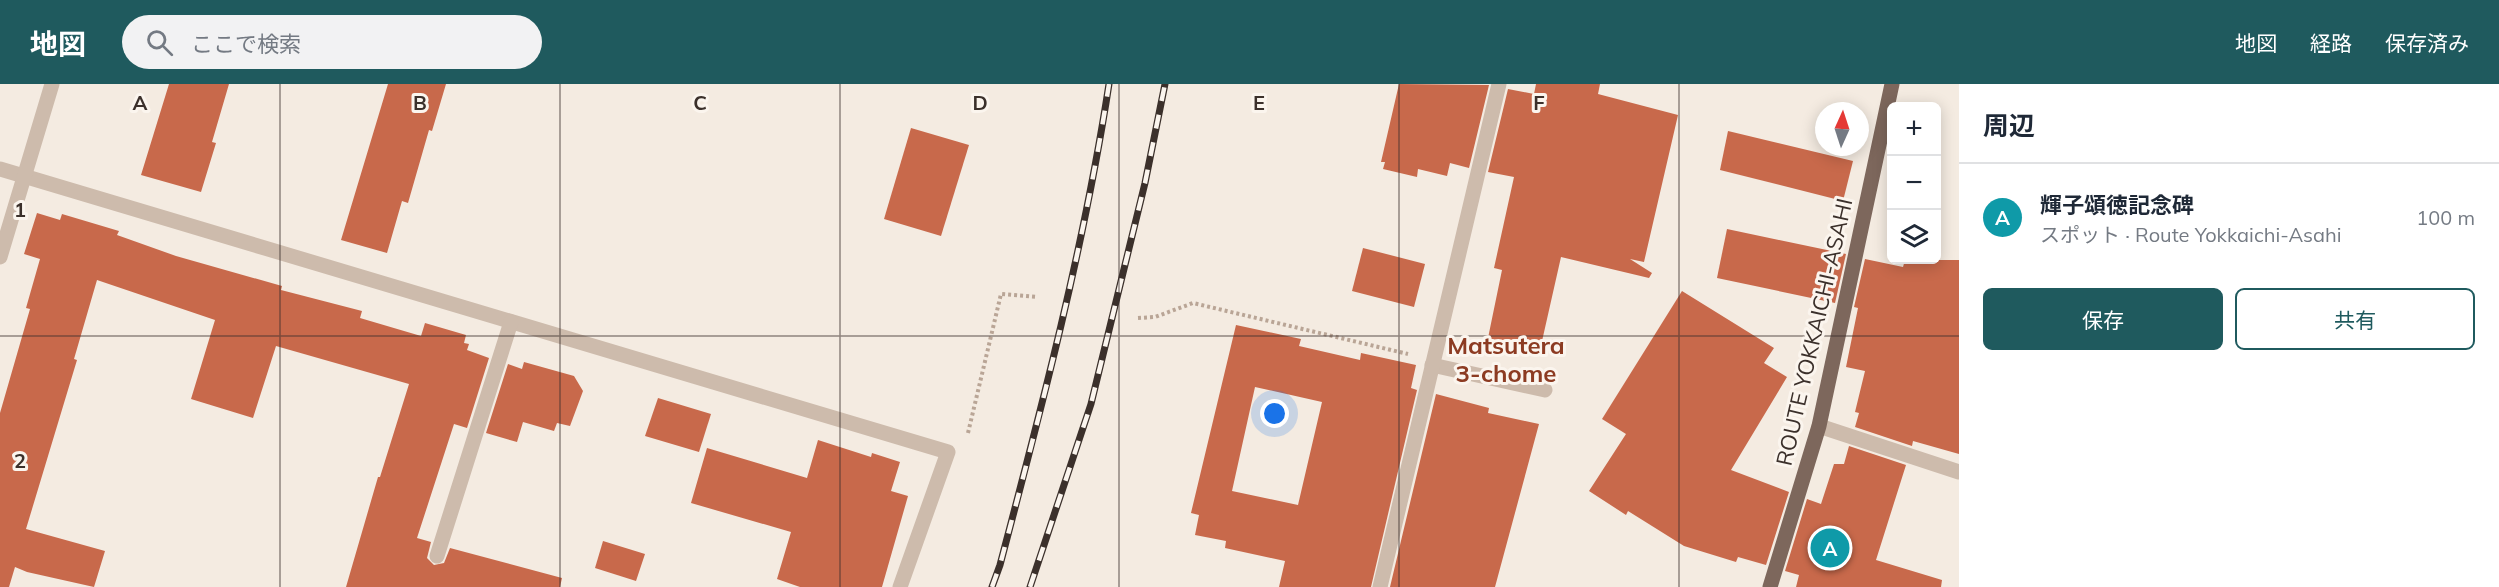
<!DOCTYPE html>
<html lang="ja">
<meta charset="utf-8">
<style>
body{margin:0;font-family:Mulish,"Noto Sans JP",sans-serif;background:#f2f2f3;color:#1f2937}
.controls{position:absolute;right:18px;top:18px;display:grid;overflow:hidden;border-radius:9px;box-shadow:0 3px 15px #0003}
.controls button{width:54px;height:54px;display:grid;place-items:center;padding:0;border:0;border-bottom:2px solid #e0e1e3;background:#fff;color:#1f2937;font:30px sans-serif}
.compass{position:absolute;left:1815px;top:18px;width:54px;height:54px;border-radius:50%;background:#fff;box-shadow:0 3px 15px #0003;rotate:3deg}
.you{position:absolute;left:1275px;top:330px;width:21px;height:21px;margin:-15px;border:4px solid #fff;border-radius:50%;background:#1a73e8;box-shadow:0 0 0 9px #1a73e833}
.badge{display:grid;place-items:center;width:39px;height:39px;border-radius:50%;background:#1f5a5e;color:#fff;font-size:20px;font-weight:700}
.pin{position:absolute;translate:-50% -50%;border:3px solid #fff;box-shadow:0 2px 6px #0006}
.list{margin:0;padding:0;list-style:none}
h2{display:flex;justify-content:space-between;align-items:center;height:78px;margin:0;padding:0 24px;font-size:26px}
h2 small{font-size:20px;font-weight:400;color:#747a83}
.list li{display:grid;grid-template-columns:39px 1fr auto;gap:18px;align-items:center;box-sizing:border-box;height:108px;padding:0 24px;border-top:2px solid #e0e1e3}
.list b{display:block;font-size:22px;white-space:nowrap}
.list p{margin:0;font-size:20px;white-space:nowrap;color:#747a83}
.list em{font-size:20px;font-style:normal;color:#747a83}
.actions{display:flex;gap:12px;padding:18px 24px}
.actions a{flex:1;padding:14px 0;border:2px solid #1f5a5e;border-radius:9px;text-align:center;font-size:21px;color:#1f5a5e}
.actions .main{background:#1f5a5e;color:#fff}
.icon{flex:none;width:33px;height:33px;fill:none;stroke:currentColor;stroke-width:2;stroke-linecap:round;stroke-linejoin:round}
.map{position:relative;flex:none;width:1959px;height:503px;overflow:hidden}
header{display:flex;align-items:center;gap:36px;box-sizing:border-box;height:84px;padding:0 30px;background:#1f5a5e;color:#fff}
header strong{font-size:28px}
nav{display:flex;gap:33px;margin-inline-start:auto;font-size:21px}
.search{width:420px;height:54px;background:#f2f2f3;display:flex;align-items:center;gap:15px;box-sizing:border-box;padding:0 21px;border-radius:33px;color:#747a83;font-size:22px}
main{display:flex}
aside{flex:1;background:#fff}
.map>svg:first-child{display:block}
.building{fill:#c8694b;fill-rule:evenodd}
.lines{fill:none;stroke-linecap:round;stroke-linejoin:round}
.path{stroke:#b9a596;stroke-width:4;stroke-dasharray:3 3;stroke-linecap:butt}
.street{stroke:#cdbbac;stroke-width:15}
.primary{stroke:#7d675c;stroke-width:15}
.rail-casing{stroke:#3b302b;stroke-width:7}
.rail{stroke:#fbf5ee;stroke-width:4.5;stroke-dasharray:14;stroke-linecap:butt}
.grid{fill:none;stroke:#3b302b;stroke-width:1.5;stroke-opacity:0.55}
.labels{text-anchor:middle;stroke-width:6;stroke-linejoin:round;paint-order:stroke}
.street-label{font-size:22px;fill:#3b302b;stroke:#fbf5ee}
.neighbourhood-label{font-size:24px;font-weight:bold;fill:#8c3b22;stroke:#fbf5ee}
.grid-label{font-size:20px;text-anchor:middle;font-weight:bold;fill:#3b302b;stroke:#fbf5ee;stroke-width:6;stroke-linejoin:round;paint-order:stroke}
</style>
<header>
<strong>地図</strong>
<div class="search"><svg class="icon" aria-label="search" viewBox="0 0 24 24"><circle cx="10" cy="10" r="6"/><path d="M15 15l6 6"/></svg>ここで検索</div>
<nav><a>地図</a><a>経路</a><a>保存済み</a></nav>
</header>
<main>
<div class="map">
<svg width="1959" height="503" viewBox="0 0 1959 503">
<rect width="100%" height="100%" fill="#f4ebe1"/>
<g class="building">
<polygon points="169,0 229,0 212,58 216,59 201,108 141,91"/>
<polygon points="388,0 446,0 432,47 429,46 408,119 402,117 387,169 341,156"/>
<polygon points="1399,0 1489,1 1469,84 1450,79 1447,92 1418,85 1417,93 1383,85 1385,78 1381,78"/>
<polygon points="1536,0 1600,0 1598,10 1678,31 1644,178 1630,175 1652,189 1649,194 1561,173 1540,266 1488,254 1502,186 1494,184 1514,93 1488,88 1508,5 1534,10"/>
<polygon points="911,44 969,61 941,152 884,135"/>
<polygon points="1728,47 1853,77 1843,117 1720,86"/>
<polygon points="37,129 60,136 62,130 119,147 117,151 176,172 282,202 281,206 362,227 360,234 421,252 425,239 466,251 464,259 469,260 467,266 489,274 467,344 454,340 417,454 431,458 427,474 434,481 444,479 450,464 562,494 560,503 346,503 378,393 380,393 409,300 276,262 253,334 191,315 215,236 97,196 74,275 77,276 26,445 105,467 94,503 27,488 15,483 9,503 0,503 0,329 30,225 26,224 40,175 24,170"/>
<polygon points="1727,145 1846,170 1835,219 1717,194"/>
<polygon points="1363,164 1425,180 1414,223 1352,207"/>
<polygon points="1865,175 1903,183 1905,176 1959,176 1959,370 1913,357 1912,362 1855,343 1859,329 1855,328 1865,287 1846,283 1858,224 1854,223"/>
<polygon points="1682,207 1774,264 1764,279 1787,293 1731,386 1789,408 1766,481 1738,473 1736,478 1684,462 1628,427 1626,431 1589,407 1626,350 1602,335"/>
<path d="M1236,241l65,14 -2,7 61,14 1,-7 55,12 -5,23 6,2 -46,197h-92l6,-26 -60,-13 1,-7 -31,-6 4,-20 -8,-2zM1255,303l67,15 -24,103 -66,-14z"/>
<polygon points="524,278 574,292 583,307 570,342 557,339 554,347 523,338 517,358 486,349 508,280 522,285"/>
<polygon points="1436,310 1489,324 1488,329 1539,340 1495,503 1390,503"/>
<polygon points="658,314 711,330 699,368 645,352"/>
<polygon points="818,356 871,373 872,369 900,378 891,407 908,412 882,503 800,503 777,495 791,448 691,419 707,364 807,394"/>
<polygon points="1849,362 1906,381 1876,476 1942,496 1941,503 1796,503 1799,491 1785,487 1807,415 1821,420 1834,380 1844,380"/>
<polygon points="603,457 645,470 636,497 595,484"/>
</g>
<g class="lines">
<g class="path">
<polyline points="1138,234 1155,233 1193,219 1408,270"/>
<polyline points="968,349 1001,210 1038,213"/>
</g>
<g class="street">
<polyline points="0,85 948,368 900,503"/>
<polyline points="0,173 52,0"/>
<polyline points="1432,281 1545,306"/>
<polyline points="1819,342 1959,388"/>
<polyline points="437,472 511,238"/>
<polyline points="1380,503 1499,0"/>
</g>
<polyline class="primary" points="1770,503 1819,342 1892,0"/>
<g class="rail-casing">
<g id="rail">
<path d="M992,503l8,-22c42,-159 84,-318 109,-481"/>
<polyline points="1030,503 1091,320 1145,99 1165,0"/>
</g>
</g>
<use href="#rail" class="rail"/>
</g>
<path class="grid" d="M280,0v503M560,0v503M840,0v503M1119,0v503M1399,0v503M1679,0v503M0,252h1959"/>
<g class="labels">
<g class="street-label">
<text transform="translate(1814 248) rotate(-77)" y="8">ROUTE YOKKAICHI-ASAHI</text>
</g>
<g class="neighbourhood-label">
<text x="1506" y="270">Matsutera<tspan x="1506" dy="28">3-chome</tspan></text>
</g>
</g>
<g class="grid-label">
<text x="140" y="26">A</text>
<text x="420" y="26">B</text>
<text x="700" y="26">C</text>
<text x="980" y="26">D</text>
<text x="1259" y="26">E</text>
<text x="1539" y="26">F</text>
<text x="20" y="133">1</text>
<text x="20" y="384">2</text>
</g>
</svg>
<div class="controls">
<button>+</button>
<button>−</button>
<button><svg class="icon" aria-label="layers" viewBox="0 0 24 24"><path d="M12 4l9 5-9 5-9-5zM3 14l9 5 9-5"/></svg></button>
</div>
<svg class="compass" viewBox="-18 -18 36 36"><path d="M0-13l5 13h-10z" fill="#e53935"/><path d="M0 13l5-13h-10z" fill="#747a83"/></svg>
<div class="you"></div>
<div class="pin badge" style="left:1830px;top:464px;background:#0f9aa8">A</div>
</div>
<aside>
<h2>周辺<small></small></h2>
<ul class="list">
<li><span class="badge" style="background:#0f9aa8">A</span><div><b>輝子頌徳記念碑</b><p>スポット · Route Yokkaichi-Asahi</p></div><em>100 m</em></li>
</ul>
<div class="actions"><a class="main">保存</a><a>共有</a></div>
</aside>
</main>
